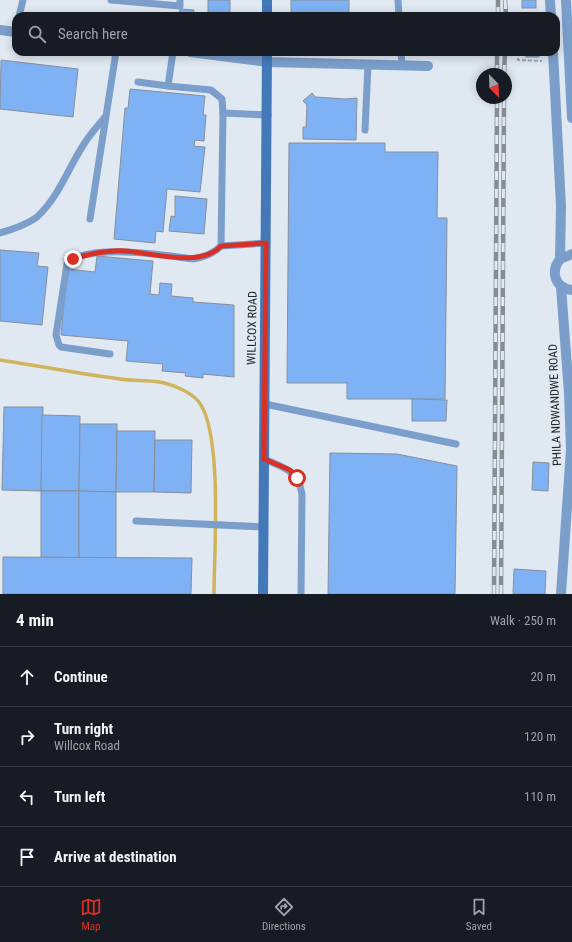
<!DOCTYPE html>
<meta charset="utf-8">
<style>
body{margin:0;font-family:"Roboto Condensed",sans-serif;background:#20242c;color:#f1f3f6}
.compass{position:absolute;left:476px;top:68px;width:36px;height:36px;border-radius:50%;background:#171b24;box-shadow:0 2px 10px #0003;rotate:157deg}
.stop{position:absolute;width:12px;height:12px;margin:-9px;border:3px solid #d93025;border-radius:50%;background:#fff}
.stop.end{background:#d93025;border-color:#fff;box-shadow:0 1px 4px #0008}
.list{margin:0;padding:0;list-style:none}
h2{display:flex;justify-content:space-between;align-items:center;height:52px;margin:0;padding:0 16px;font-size:17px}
h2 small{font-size:13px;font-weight:400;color:#9ea1a6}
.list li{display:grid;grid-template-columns:26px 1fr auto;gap:12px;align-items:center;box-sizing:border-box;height:60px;padding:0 16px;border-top:1px solid #363941}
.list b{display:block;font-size:15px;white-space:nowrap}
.list p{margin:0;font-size:13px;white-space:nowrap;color:#9ea1a6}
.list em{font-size:13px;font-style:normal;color:#9ea1a6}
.icon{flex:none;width:22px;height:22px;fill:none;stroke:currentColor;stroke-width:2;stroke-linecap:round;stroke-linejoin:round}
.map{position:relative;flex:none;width:572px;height:594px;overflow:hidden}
.search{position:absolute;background:#171b24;box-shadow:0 2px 10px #0003;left:12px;right:12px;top:12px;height:44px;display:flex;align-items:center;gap:10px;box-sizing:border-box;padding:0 14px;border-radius:12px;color:#9ea1a6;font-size:15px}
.sheet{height:292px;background:#171b24}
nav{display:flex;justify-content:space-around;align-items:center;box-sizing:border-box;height:56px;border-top:1px solid #363941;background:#171b24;font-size:11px;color:#9ea1a6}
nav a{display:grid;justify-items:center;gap:2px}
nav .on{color:#d93025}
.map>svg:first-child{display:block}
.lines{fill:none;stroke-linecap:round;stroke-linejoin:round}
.stream{stroke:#d0b35d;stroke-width:3.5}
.building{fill:#7eb2f4;stroke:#888f99}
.path{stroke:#9ea4ac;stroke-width:2;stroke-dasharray:4 2;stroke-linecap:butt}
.service{stroke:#7b9ecb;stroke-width:7}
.minor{stroke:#7b9ecb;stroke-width:10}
.tertiary{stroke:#7b9ecb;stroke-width:10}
.secondary{stroke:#4378b9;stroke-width:10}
.rail-casing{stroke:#878c93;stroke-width:4.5}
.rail{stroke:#e0e8f2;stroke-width:3;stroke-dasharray:9;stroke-linecap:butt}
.route{stroke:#d93025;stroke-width:5}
.labels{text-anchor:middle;stroke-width:4;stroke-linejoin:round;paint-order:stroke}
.street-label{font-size:12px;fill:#212428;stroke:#e0e8f2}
</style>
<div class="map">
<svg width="572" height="594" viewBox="0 0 572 594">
<rect width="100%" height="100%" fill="#e0e8f2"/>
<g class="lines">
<path class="stream" d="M0,360c40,6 80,14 120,19 13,2 26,1 39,3 13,2 32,10 40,20 24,32 15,150 15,192"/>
</g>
<g class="building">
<rect x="208" y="0" width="22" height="16"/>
<rect x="291" y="0" width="58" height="16"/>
<rect x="522" y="0" width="14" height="8"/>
<polygon points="180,9 194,10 193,16 179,16"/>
<rect x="526" y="52" width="13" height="5"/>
<polygon points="1,60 78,69 73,117 0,109"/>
<polygon points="130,89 205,96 203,115 206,115 204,141 195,140 194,146 205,147 200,192 167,189 163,232 156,231 155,243 114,239 125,108 128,108"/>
<polygon points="312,93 315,97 346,99 357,98 356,140 303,139 303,127 306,127 307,105 303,101"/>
<polygon points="289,143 385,143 385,152 438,152 437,218 447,218 445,399 347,399 347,383 287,383"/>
<polygon points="175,196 207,199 204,234 169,231 171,216 175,217"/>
<polygon points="0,250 39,253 37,266 48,267 42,325 0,321"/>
<polygon points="97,256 153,261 150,294 159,295 160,283 172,284 171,296 193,298 193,302 234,305 234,377 203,374 203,378 185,376 186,373 162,371 163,364 126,361 128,341 61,335 67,269 95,272"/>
<polygon points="412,399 447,400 446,421 412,421"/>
<polygon points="4,407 43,407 41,491 2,490"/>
<polygon points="42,415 80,416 79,491 41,491"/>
<polygon points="80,424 117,424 116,492 79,491"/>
<polygon points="117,431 155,431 154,492 116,492"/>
<polygon points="155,440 192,440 191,493 154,492"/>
<polygon points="330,453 397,454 457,466 455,594 328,594"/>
<polygon points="533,462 549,463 548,491 532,490"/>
<polygon points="41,491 79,491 79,558 41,557"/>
<polygon points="79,491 116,492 116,558 79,558"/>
<polygon points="3,557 192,558 191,594 3,594"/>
<polygon points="514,569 546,571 545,594 513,594"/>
</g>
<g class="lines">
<polyline class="path" points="517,52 518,60 542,61"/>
<g class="service">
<polyline points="111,0 180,6 180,0"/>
<polyline points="398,0 399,16"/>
<polyline points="19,16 23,0"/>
<polyline points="173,52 168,86 211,90 222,99 223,113"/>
<polyline points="401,52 402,65"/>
<polyline points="138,82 168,86"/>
<polyline points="365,130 368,64"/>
<polyline points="90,219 116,52"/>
<path d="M0,233c13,-4 26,-8 37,-16 22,-20 31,-49 47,-73 6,-10 14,-18 21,-27"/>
<polyline points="221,246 266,243"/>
<path d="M110,354l-49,-7 -2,-2 -3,-10 11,-71c20,-22 100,-8 127,-5 11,-3 19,-5 27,-13l2,-133 45,2"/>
<polyline points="265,404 456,444"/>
<path d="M264,459c20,9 34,11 38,35l-1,100"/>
<polyline points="136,521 264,527"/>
</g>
<g class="minor">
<polyline points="0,30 16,32"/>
<polyline points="190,52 267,62 428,66"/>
</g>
<g class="tertiary">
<polyline points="550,0 551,16"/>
<polyline points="566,0 572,118"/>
<polyline points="553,52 561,206 560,259"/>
<path d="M572,254l-12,5c-10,13 -5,29 12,31"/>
<polyline points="561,594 571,449 569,393 561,287"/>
</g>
<g class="secondary">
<polyline points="267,16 267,0"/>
<polyline points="263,594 267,52"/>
</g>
<g class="rail-casing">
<g id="rail">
<polyline points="505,0 506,16"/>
<polyline points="498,16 498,0"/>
<polyline points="497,74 497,52"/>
<polyline points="504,74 505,52"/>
<polyline points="494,594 497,98"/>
<polyline points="501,594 504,98"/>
</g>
</g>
<use href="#rail" class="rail"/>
</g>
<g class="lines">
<path class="route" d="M73,259c16,-5 35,-9 52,-8 28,2 76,17 96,-5l45,-3 -2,216 26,11 7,8"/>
</g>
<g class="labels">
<g class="street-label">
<text transform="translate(252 328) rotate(-89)" y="4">WILLCOX ROAD</text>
<text transform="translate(555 405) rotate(-92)" y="4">PHILA NDWANDWE ROAD</text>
</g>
</g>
</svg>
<svg class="compass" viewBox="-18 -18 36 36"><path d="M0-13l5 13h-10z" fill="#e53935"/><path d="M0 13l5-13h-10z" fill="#9ea1a6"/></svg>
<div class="stop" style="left:297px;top:478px"></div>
<div class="stop end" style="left:73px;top:259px"></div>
<div class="search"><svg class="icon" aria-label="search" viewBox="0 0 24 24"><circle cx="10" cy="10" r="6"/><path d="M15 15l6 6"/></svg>Search here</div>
</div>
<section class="sheet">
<h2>4 min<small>Walk · 250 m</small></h2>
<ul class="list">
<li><svg class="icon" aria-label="ahead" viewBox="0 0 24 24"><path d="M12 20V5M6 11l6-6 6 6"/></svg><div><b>Continue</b></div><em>20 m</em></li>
<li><svg class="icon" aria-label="right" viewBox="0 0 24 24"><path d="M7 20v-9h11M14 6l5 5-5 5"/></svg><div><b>Turn right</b><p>Willcox Road</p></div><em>120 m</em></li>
<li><svg class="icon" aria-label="left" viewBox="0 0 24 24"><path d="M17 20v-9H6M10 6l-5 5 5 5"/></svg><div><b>Turn left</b></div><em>110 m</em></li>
<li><svg class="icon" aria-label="arrive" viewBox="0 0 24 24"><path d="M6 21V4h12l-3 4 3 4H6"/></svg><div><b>Arrive at destination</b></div></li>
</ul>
</section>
<nav>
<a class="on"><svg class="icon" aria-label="map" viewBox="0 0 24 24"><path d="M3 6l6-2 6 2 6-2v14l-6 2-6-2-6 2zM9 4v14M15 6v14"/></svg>Map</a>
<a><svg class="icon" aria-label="directions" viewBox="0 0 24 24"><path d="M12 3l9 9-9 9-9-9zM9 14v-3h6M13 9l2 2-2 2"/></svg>Directions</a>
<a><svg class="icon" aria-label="saved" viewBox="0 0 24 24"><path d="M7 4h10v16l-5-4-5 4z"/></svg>Saved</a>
</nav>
